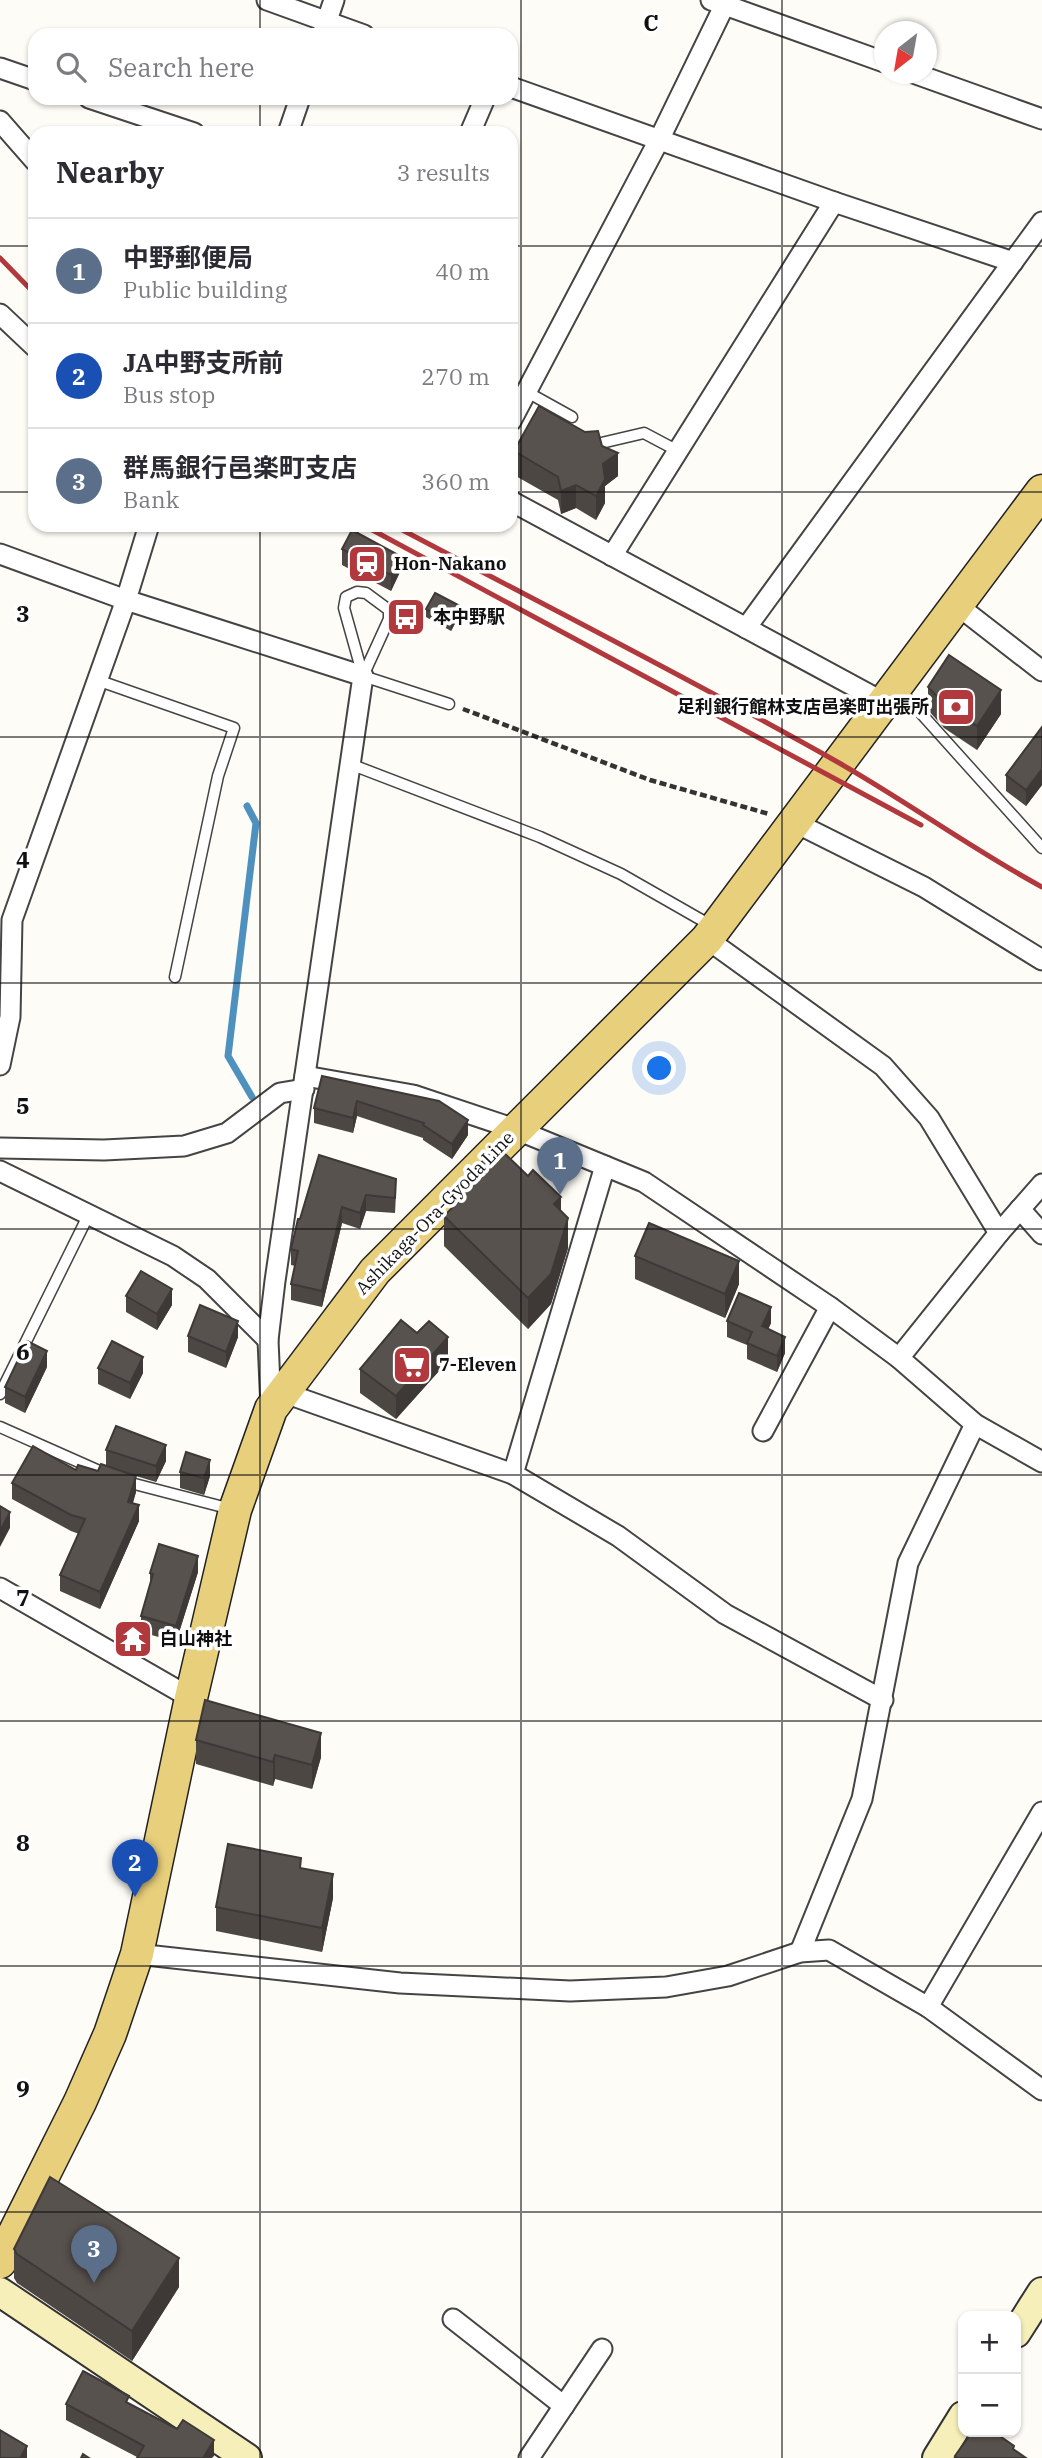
<!DOCTYPE html>
<meta charset="utf-8">
<style>
body{margin:0;font-family:"IBM Plex Serif","Noto Sans JP",serif;background:#f2f2f3;color:#2b2b33}
.controls{position:absolute;right:21px;bottom:21px;display:grid;overflow:hidden;border-radius:14px;box-shadow:0 2px 5px #0004}
.controls button{width:63px;height:63px;display:grid;place-items:center;padding:0;border:0;border-bottom:2px solid #e1e1e2;background:#fff;color:#2b2b33;font:35px sans-serif}
.compass{position:absolute;left:874px;top:21px;width:63px;height:63px;border-radius:50%;background:#fff;box-shadow:0 2px 5px #0004;rotate:211deg}
.you{position:absolute;left:660px;top:1069px;width:24px;height:24px;margin:-18px;border:5px solid #fff;border-radius:50%;background:#1a73e8;box-shadow:0 0 0 10px #1a73e833}
.badge{display:grid;place-items:center;width:46px;height:46px;border-radius:50%;background:#ea580c;color:#fff;font-size:23px;font-weight:700}
.pin{position:absolute;translate:-50% -58px;filter:drop-shadow(0 2px 4px #0008)}
.pin::after{content:'';position:absolute;top:37px;width:24px;height:21px;background:inherit;clip-path:polygon(0 0,100% 0,50% 100%)}
.list{margin:0;padding:0;list-style:none}
h2{display:flex;justify-content:space-between;align-items:center;height:91px;margin:0;padding:0 28px;font-size:30px}
h2 small{font-size:23px;font-weight:400;color:#7c7c81}
.list li{display:grid;grid-template-columns:46px 1fr auto;gap:21px;align-items:center;box-sizing:border-box;height:105px;padding:0 28px;border-top:2px solid #e1e1e2}
.list b{display:block;font-size:26px;white-space:nowrap}
.list p{margin:0;font-size:23px;white-space:nowrap;color:#7c7c81}
.list em{font-size:23px;font-style:normal;color:#7c7c81}
.icon{flex:none;width:38px;height:38px;fill:none;stroke:currentColor;stroke-width:2;stroke-linecap:round;stroke-linejoin:round}
.map{position:relative;flex:none;width:1042px;height:2458px;overflow:hidden}
.search{position:absolute;background:#fff;box-shadow:0 2px 5px #0004;left:28px;top:28px;width:490px;height:77px;display:flex;align-items:center;gap:18px;box-sizing:border-box;padding:0 24px;border-radius:21px;color:#7c7c81;font-size:26px}
.panel{position:absolute;background:#fff;box-shadow:0 2px 5px #0004;left:28px;top:126px;width:490px;height:406px;border-radius:21px}
.map>svg:first-child{display:block}
.lines{fill:none;stroke-linecap:round;stroke-linejoin:round}
.stream{stroke:#4f91be;stroke-width:7}
.lane-casing{stroke:#444;stroke-width:13}
.street-casing{stroke:#444;stroke-width:23}
.secondary-casing{stroke:#333;stroke-width:32}
.primary-casing{stroke:#222;stroke-width:35}
.path{stroke:#333;stroke-width:4.5;stroke-dasharray:7 3.5;stroke-linecap:butt}
.lane{stroke:#fff;stroke-width:10}
.street{stroke:#fff;stroke-width:19}
.secondary{stroke:#f6efb9;stroke-width:28}
.primary{stroke:#e8cf7b;stroke-width:32}
.rail{stroke:#b1383d;stroke-width:5}
.wall{fill:#4c4743}
.shaded-wall{fill:#3e3937}
.building{fill:#58524e;stroke:#3e3937;stroke-width:2}
.grid{fill:none;stroke:#111;stroke-width:2;stroke-opacity:0.55}
.labels{text-anchor:middle;stroke-width:7;stroke-linejoin:round;paint-order:stroke}
.poi-label{font-size:18px;font-weight:bold;fill:#111;stroke:#fff;text-anchor:start}
.street-label{font-size:18px;fill:#111;stroke:#fff}
.grid-label{font-size:23px;text-anchor:middle;font-weight:bold;fill:#111;stroke:#fff;stroke-width:7;stroke-linejoin:round;paint-order:stroke}
</style>
<div class="map">
<svg width="1042" height="2458" viewBox="0 0 1042 2458">
<rect width="100%" height="100%" fill="#fefcf6"/>
<g class="lines">
<polyline class="stream" points="247,806 256,823 228,1056 252,1097"/>
<g class="lane-casing">
<g id="lane">
<polyline points="527,392 572,417"/>
<polyline points="597,444 644,433 678,451"/>
<polygon points="357,592 366,593 389,610 389,619 363,676 344,608 346,597"/>
<polyline points="363,676 449,704"/>
<polyline points="97,680 234,728 218,776 175,977"/>
<polyline points="900,690 1042,848"/>
<polyline points="350,764 540,837 621,874 712,926"/>
<polyline points="0,1394 89,1214"/>
<polyline points="0,1427 106,1474"/>
<polyline points="123,1481 231,1509"/>
</g>
</g>
<g class="street-casing">
<g id="street">
<polyline points="267,0 364,35"/>
<polyline points="711,0 884,62"/>
<polyline points="322,35 334,0"/>
<polyline points="0,68 35,80"/>
<polyline points="916,74 1042,119"/>
<polyline points="511,87 834,202 1013,262"/>
<polyline points="89,98 194,133"/>
<polyline points="0,121 35,161"/>
<polyline points="288,133 300,98"/>
<polyline points="470,133 485,98"/>
<polyline points="0,314 35,347"/>
<polyline points="511,421 659,140 727,0"/>
<polyline points="511,501 885,703"/>
<polyline points="0,554 126,600 363,676 275,1281 268,1340 271,1408"/>
<polyline points="612,556 834,202"/>
<polyline points="957,605 1042,671"/>
<polyline points="746,628 1042,222"/>
<polyline points="796,823 924,887 1042,960"/>
<polyline points="707,939 883,1066 929,1118 999,1233"/>
<polyline points="0,1065 10,1017 12,920 126,600 149,525"/>
<polyline points="305,1076 413,1095 515,1129 644,1182 830,1307 899,1358 975,1424 1042,1462"/>
<polyline points="0,1148 104,1150 184,1146 227,1133 280,1093 304,1089"/>
<polyline points="0,1171 173,1256 207,1279 268,1340"/>
<polyline points="1020,1209 1042,1234"/>
<polyline points="899,1358 999,1233 1042,1184"/>
<polyline points="282,1392 513,1474 618,1536 725,1614 883,1700"/>
<polyline points="763,1431 830,1307"/>
<polyline points="513,1474 605,1166"/>
<polyline points="0,1588 191,1698"/>
<polyline points="800,1952 862,1799 908,1563 975,1424"/>
<polyline points="137,1954 400,1983 570,1991 666,1987 728,1976 800,1952 829,1950 928,2007 1042,2090"/>
<polyline points="928,2007 1042,1812"/>
<polyline points="453,2319 564,2406"/>
<polyline points="529,2458 602,2349"/>
</g>
</g>
<g class="secondary-casing">
<g id="secondary">
<polyline points="0,2292 247,2458"/>
<polyline points="1016,2333 1042,2292"/>
<polyline points="937,2458 963,2416"/>
</g>
</g>
<g class="primary-casing">
<polyline id="primary" points="0,2262 80,2102 110,2034 137,1954 191,1698 235,1510 271,1409 375,1271 707,939 1042,491"/>
</g>
<polyline class="path" points="463,709 650,780 769,814"/>
<use href="#lane" class="lane"/>
<use href="#street" class="street"/>
<use href="#secondary" class="secondary"/>
<use href="#primary" class="primary"/>
<g class="rail">
<polyline points="0,258 35,294"/>
<polyline points="363,525 921,825"/>
<path d="M393,525c147,78 296,153 441,235 71,40 136,88 208,127"/>
</g>
</g>
<g class="wall">
<polygon points="602,446 618,476 605,486 605,503 596,520 576,508 561,514 558,500 514,475 514,451"/>
<polygon points="342,549 400,572 391,591 342,565"/>
<polygon points="426,609 460,614 451,631 426,617"/>
<polygon points="928,687 1001,714 977,750 944,728 928,710"/>
<polygon points="1042,727 1042,785 1026,806 1006,791 1006,775"/>
<polygon points="322,1076 468,1135 452,1159 423,1140 423,1138 357,1116 353,1133 314,1123 314,1108"/>
<polygon points="319,1155 396,1194 395,1213 366,1211 360,1229 342,1223 322,1307 291,1300 291,1284 295,1266 291,1265 291,1249"/>
<polygon points="453,1193 561,1211 568,1248 551,1304 528,1329 444,1246 444,1216 453,1207"/>
<polygon points="635,1256 739,1284 725,1318 635,1279"/>
<polygon points="126,1296 172,1305 157,1330 126,1312"/>
<polygon points="727,1321 771,1323 768,1329 785,1353 777,1372 747,1359 747,1345 727,1337"/>
<polygon points="188,1336 238,1337 226,1368 188,1352"/>
<polygon points="448,1361 396,1419 360,1393 360,1369"/>
<polygon points="47,1367 25,1413 5,1403 5,1387"/>
<polygon points="98,1368 143,1373 130,1399 98,1384"/>
<polygon points="106,1450 166,1461 156,1482 119,1471 136,1492 133,1503 139,1521 100,1609 60,1591 60,1575 79,1534 71,1531 12,1499 12,1483 76,1470 98,1471 106,1466"/>
<polygon points="180,1472 210,1476 204,1495 180,1488"/>
<polygon points="198,1572 176,1642 141,1632 141,1616 150,1584 150,1573"/>
<polygon points="196,1740 321,1757 312,1789 275,1779 273,1786 196,1764"/>
<polygon points="301,1868 333,1898 322,1952 216,1931 216,1907"/>
<polygon points="14,2249 179,2287 132,2361 17,2283 14,2278"/>
<polygon points="66,2404 129,2404 214,2456 137,2457 66,2420"/>
</g>
<g class="shaded-wall">
<polygon points="618,453 618,476 605,486 605,503 596,520 596,496 603,464"/>
<polygon points="576,485 576,508 561,514 561,491"/>
<polygon points="400,556 400,572 391,591 391,575"/>
<polygon points="460,606 460,614 451,631 451,623"/>
<polygon points="1001,690 1001,714 977,750 977,726"/>
<polygon points="1042,769 1042,785 1026,806 1026,790"/>
<polygon points="357,1101 357,1116 353,1133 353,1118"/>
<polygon points="468,1120 468,1135 452,1159 452,1144"/>
<polygon points="366,1195 366,1211 360,1229 360,1213"/>
<polygon points="561,1197 561,1228 554,1204"/>
<polygon points="342,1207 342,1223 322,1307 322,1291"/>
<polygon points="568,1218 568,1248 551,1304 528,1329 528,1298"/>
<polygon points="739,1261 739,1284 725,1318 725,1294"/>
<polygon points="172,1289 172,1305 157,1330 157,1314"/>
<polygon points="771,1307 771,1323 762,1343 762,1326"/>
<polygon points="238,1321 238,1337 226,1368 226,1352"/>
<polygon points="448,1337 448,1361 396,1419 396,1396"/>
<polygon points="785,1337 785,1353 777,1372 777,1356"/>
<polygon points="47,1351 47,1367 25,1413 25,1397"/>
<polygon points="143,1357 143,1373 130,1399 130,1383"/>
<polygon points="166,1445 166,1461 156,1482 156,1466"/>
<polygon points="210,1460 210,1476 204,1495 204,1478"/>
<polygon points="136,1476 136,1492 128,1518 128,1502"/>
<polygon points="139,1505 139,1521 100,1609 100,1592"/>
<polygon points="10,1512 10,1528 0,1547 0,1531"/>
<polygon points="198,1556 198,1572 176,1642 176,1626"/>
<polygon points="321,1733 321,1757 312,1789 312,1765"/>
<polygon points="275,1755 275,1779 273,1786 273,1762"/>
<polygon points="333,1874 333,1898 322,1952 322,1928"/>
<polygon points="179,2258 179,2287 132,2361 132,2331"/>
<polygon points="214,2440 214,2456 212,2458 203,2458"/>
<polygon points="27,2446 27,2458 20,2458"/>
</g>
<g class="building">
<polygon points="539,406 585,432 598,431 602,446 618,453 603,464 605,479 596,496 576,485 561,491 558,477 514,451"/>
<polygon points="352,530 400,556 391,575 342,549"/>
<polygon points="435,593 460,606 451,623 426,609"/>
<polygon points="949,655 1001,690 977,726 944,704 928,687"/>
<polygon points="1042,727 1042,769 1026,790 1006,775"/>
<polygon points="322,1076 439,1101 468,1120 452,1144 423,1125 424,1123 357,1101 353,1118 314,1108"/>
<polygon points="497,1146 528,1176 533,1170 561,1197 554,1204 568,1218 551,1274 528,1298 444,1216 460,1200 453,1193"/>
<polygon points="319,1155 396,1179 395,1198 366,1195 360,1213 342,1207 322,1291 291,1284 298,1251 291,1249 298,1219 300,1219"/>
<polygon points="649,1223 739,1261 725,1294 635,1256"/>
<polygon points="141,1271 172,1289 157,1314 126,1296"/>
<polygon points="739,1293 771,1307 762,1326 785,1337 777,1356 747,1343 752,1332 727,1321"/>
<polygon points="200,1305 238,1321 226,1352 188,1336"/>
<polygon points="401,1320 417,1333 429,1321 448,1337 396,1396 360,1369"/>
<polygon points="27,1341 47,1351 25,1397 5,1387"/>
<polygon points="112,1341 143,1357 130,1383 98,1368"/>
<polygon points="116,1426 166,1445 156,1466 106,1450"/>
<polygon points="33,1446 76,1470 78,1465 98,1471 101,1464 136,1476 128,1502 139,1505 100,1592 60,1575 85,1519 71,1515 12,1483"/>
<polygon points="186,1452 210,1460 204,1478 180,1472"/>
<polygon points="0,1506 10,1512 0,1531"/>
<polygon points="159,1544 198,1556 176,1626 141,1616 153,1574 150,1573"/>
<polygon points="205,1700 321,1733 312,1765 275,1755 273,1762 196,1740"/>
<polygon points="228,1844 301,1858 300,1868 333,1874 322,1928 216,1907"/>
<polygon points="50,2177 179,2258 132,2331 17,2254 14,2249"/>
<polygon points="83,2371 129,2396 126,2402 177,2429 183,2420 214,2440 203,2458 137,2458 144,2446 66,2404"/>
<polygon points="0,2430 27,2446 20,2458 0,2458"/>
<polygon points="972,2432 994,2432 1014,2446 1013,2449 1026,2458 958,2458 955,2456"/>
<polygon points="83,2454 89,2458 81,2458"/>
</g>
<path class="grid" d="M260,0v35M521,0v2458M782,0v2458M260,98v35M0,246h35M511,246h531M0,492h35M511,492h531M260,525v1933M0,737h1042M0,983h1042M0,1229h1042M0,1475h1042M0,1721h1042M0,1966h1042M0,2212h1042"/>
<defs>
<g id="station-square" transform="scale(2.0125)"><rect x="-9" y="-9" width="18" height="18" rx="4" fill="#b1383d" stroke="#fff"/><path d="M-3-6H3Q5-6 5-4V2Q5 4 3 4L4.5 6H3L1.5 4h-3L-3 6H-4.5L-3 4Q-5 4-5 2V-4Q-5-6-3-6ZM-3.5-4v3h7v-3ZM-3.5 1v1.5H-2V1ZM2 1v1.5H3.5V1Z" fill="#fff"/></g>
<g id="bus-square" transform="scale(2.0125)"><rect x="-9" y="-9" width="18" height="18" rx="4" fill="#b1383d" stroke="#fff"/><path d="M-5-6H5V4H4V6H2V4H-2V6H-4V4H-5ZM-3.5-4V0h7V-4ZM-3.5 1.2v1.5H-2V1.2ZM2 1.2v1.5H3.5V1.2Z" fill="#fff"/></g>
<g id="bank-square" transform="scale(2.0125)"><rect x="-9" y="-9" width="18" height="18" rx="4" fill="#b1383d" stroke="#fff"/><path d="M-6-4H6V4H-6ZM0-2.3a2.3 2.3 0 1 0 0 4.6a2.3 2.3 0 1 0 0-4.6Z" fill="#fff"/></g>
<g id="supermarket-square" transform="scale(2.0125)"><rect x="-9" y="-9" width="18" height="18" rx="4" fill="#b1383d" stroke="#fff"/><path d="M-6-5.5h2.5l.6 2H6L4.5 2H-2.5L-4.4-4H-6ZM-1.5 3.2a1.3 1.3 0 1 0 .1 0ZM3 3.2a1.3 1.3 0 1 0 .1 0Z" fill="#fff"/></g>
<g id="temple-square" transform="scale(2.0125)"><rect x="-9" y="-9" width="18" height="18" rx="4" fill="#b1383d" stroke="#fff"/><path d="M0-6L5-2H3V0L6.5 2.5H4V6H1.5V3h-3V6H-4V2.5H-6.5L-3 0V-2H-5Z" fill="#fff"/></g>
</defs>
<g fill-rule="evenodd">
<use href="#station-square" x="367" y="564"/>
<use href="#bus-square" x="406" y="617"/>
<use href="#bank-square" x="956" y="707"/>
<use href="#supermarket-square" x="412" y="1365"/>
<use href="#temple-square" x="133" y="1639"/>
</g>
<g class="labels">
<g class="poi-label">
<text x="394" y="570">Hon-Nakano</text>
<text x="433" y="623">本中野駅</text>
<text x="929" y="713" text-anchor="end">足利銀行館林支店邑楽町出張所</text>
<text x="439" y="1371">7-Eleven</text>
<text x="160" y="1645">白山神社</text>
</g>
<g class="street-label">
<text transform="translate(435 1213) rotate(-46)" y="6">Ashikaga-Ora-Gyoda Line</text>
</g>
</g>
<g class="grid-label">
<text x="651" y="31">C</text>
<text x="23" y="622">3</text>
<text x="23" y="868">4</text>
<text x="23" y="1114">5</text>
<text x="23" y="1360">6</text>
<text x="23" y="1606">7</text>
<text x="23" y="1851">8</text>
<text x="23" y="2097">9</text>
</g>
</svg>
<div class="controls">
<button>+</button>
<button>−</button>
</div>
<svg class="compass" viewBox="-18 -18 36 36"><path d="M0-13l5 13h-10z" fill="#e53935"/><path d="M0 13l5-13h-10z" fill="#7c7c81"/></svg>
<div class="you"></div>
<div class="pin badge" style="left:560px;top:1195px;background:#5c6f8a">1</div>
<div class="pin badge" style="left:135px;top:1897px;background:#1a4fb4">2</div>
<div class="pin badge" style="left:94px;top:2283px;background:#5c6f8a">3</div>
<div class="search"><svg class="icon" aria-label="search" viewBox="0 0 24 24"><circle cx="10" cy="10" r="6"/><path d="M15 15l6 6"/></svg>Search here</div>
<section class="panel">
<h2>Nearby<small>3 results</small></h2>
<ul class="list">
<li><span class="badge" style="background:#5c6f8a">1</span><div><b>中野郵便局</b><p>Public building</p></div><em>40 m</em></li>
<li><span class="badge" style="background:#1a4fb4">2</span><div><b>JA中野支所前</b><p>Bus stop</p></div><em>270 m</em></li>
<li><span class="badge" style="background:#5c6f8a">3</span><div><b>群馬銀行邑楽町支店</b><p>Bank</p></div><em>360 m</em></li>
</ul>
</section>
</div>
